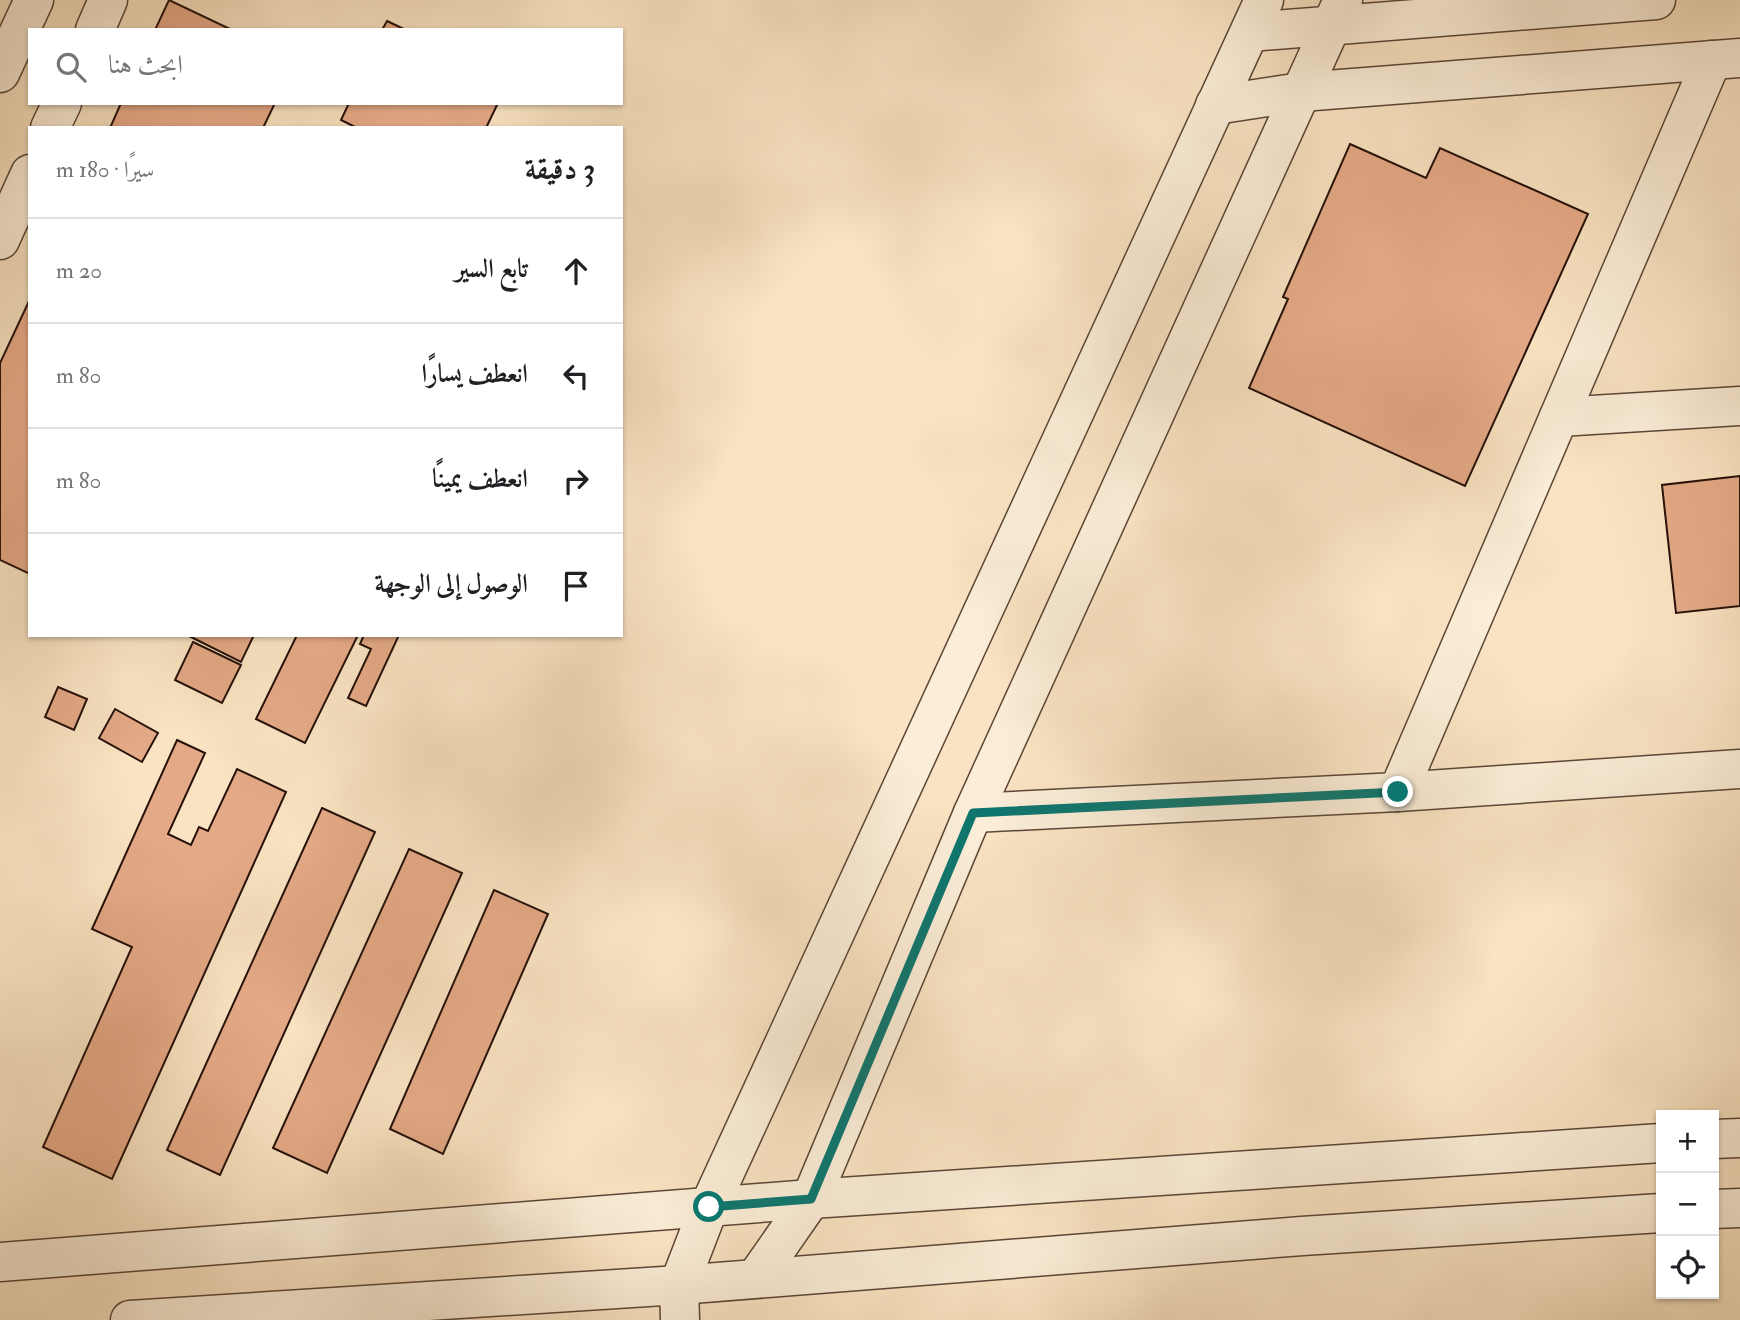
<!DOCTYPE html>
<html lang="ar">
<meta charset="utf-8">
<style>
body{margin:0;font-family:"IM FELL Double Pica",Amiri,serif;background:#f2f2f2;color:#202124;direction:rtl}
.controls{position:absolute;right:21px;bottom:21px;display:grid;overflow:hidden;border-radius:0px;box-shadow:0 2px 5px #0004}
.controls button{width:63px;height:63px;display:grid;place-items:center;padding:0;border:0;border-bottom:2px solid #e0e0e0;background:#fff;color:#202124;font:35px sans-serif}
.stop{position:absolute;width:21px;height:21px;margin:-16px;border:5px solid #0f766e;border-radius:50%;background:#fff}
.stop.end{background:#0f766e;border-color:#fff;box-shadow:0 2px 7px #0008}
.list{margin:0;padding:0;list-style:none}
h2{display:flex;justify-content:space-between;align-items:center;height:91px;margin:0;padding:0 28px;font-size:30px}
h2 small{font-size:23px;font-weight:400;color:#757577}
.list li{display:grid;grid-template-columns:46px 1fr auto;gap:21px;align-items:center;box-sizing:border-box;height:105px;padding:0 28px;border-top:2px solid #e0e0e0}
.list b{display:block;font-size:26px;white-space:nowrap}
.list em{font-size:23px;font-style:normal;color:#757577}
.icon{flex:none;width:38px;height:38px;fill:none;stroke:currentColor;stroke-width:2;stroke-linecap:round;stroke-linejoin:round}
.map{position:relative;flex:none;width:1740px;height:1320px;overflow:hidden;direction:ltr}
.search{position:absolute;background:#fff;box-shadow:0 2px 5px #0004;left:28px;top:28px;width:595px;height:77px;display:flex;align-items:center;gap:18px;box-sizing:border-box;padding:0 24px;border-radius:0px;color:#757577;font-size:26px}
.panel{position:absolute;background:#fff;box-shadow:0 2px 5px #0004;left:28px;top:126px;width:595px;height:511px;border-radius:0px;direction:rtl}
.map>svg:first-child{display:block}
.building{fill:#e4a986;stroke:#261109;stroke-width:2}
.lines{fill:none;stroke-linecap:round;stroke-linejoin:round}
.minor-casing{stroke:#5b4637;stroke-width:41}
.minor{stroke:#fbedd7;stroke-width:38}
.route{stroke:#0f766e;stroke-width:9}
</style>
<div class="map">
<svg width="1740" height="1320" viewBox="0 0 1740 1320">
<rect width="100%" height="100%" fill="#f9e3c2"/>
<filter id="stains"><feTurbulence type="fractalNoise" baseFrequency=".00286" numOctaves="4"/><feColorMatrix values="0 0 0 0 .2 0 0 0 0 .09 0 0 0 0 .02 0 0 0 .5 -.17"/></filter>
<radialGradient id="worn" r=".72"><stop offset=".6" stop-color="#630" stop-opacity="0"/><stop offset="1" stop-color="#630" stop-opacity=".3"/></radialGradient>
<g class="building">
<polygon points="169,0 232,30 155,30"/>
<polygon points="387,21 406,30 382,30"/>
<polygon points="121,103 275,103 263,128 110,128"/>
<polygon points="349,103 498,103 486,128 357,128 341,120"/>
<polygon points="1350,144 1426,178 1440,148 1588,214 1465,486 1249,388 1288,299 1283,297"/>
<polygon points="30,299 30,574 0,560 0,363"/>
<polygon points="1740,476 1740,606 1676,613 1662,485"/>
<polygon points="187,635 254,635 241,662"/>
<polygon points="297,635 358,635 305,743 256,719"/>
<polygon points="364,635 399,635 366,706 348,698 371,649 360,644"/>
<polygon points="193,642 241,665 222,703 175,680"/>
<polygon points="58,687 87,699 74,730 45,717"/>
<polygon points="115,709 158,733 142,762 99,738"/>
<polygon points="177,740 205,753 168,834 191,845 199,827 208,831 237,769 286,792 112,1179 43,1147 132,947 92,929"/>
<polygon points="322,808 375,832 220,1175 167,1150"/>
<polygon points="409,849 462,873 327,1173 273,1148"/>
<polygon points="494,890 548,914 443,1154 390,1129"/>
</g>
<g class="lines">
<g class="minor-casing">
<g id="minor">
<polyline points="95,30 108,0"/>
<polyline points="1250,32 1656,0"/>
<polyline points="0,73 34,0"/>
<polyline points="1215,105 1301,92 1740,58"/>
<polyline points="50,128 62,103"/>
<polyline points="0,240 30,174"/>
<polyline points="1559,417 1740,406"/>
<polyline points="1398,792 1712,60"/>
<polyline points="973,813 1398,792 1740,769"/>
<polyline points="1714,1139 1740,1138"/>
<polyline points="1714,1209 1740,1208"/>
<polyline points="0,1262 811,1199 1661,1143"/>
<polyline points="756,1278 811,1199 973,813 1343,0"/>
<polyline points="130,1320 679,1285 1302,1236 1661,1213"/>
<polyline points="680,1320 679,1285 709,1207 1264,0"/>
</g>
</g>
<use href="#minor" class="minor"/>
</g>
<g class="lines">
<polyline class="route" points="709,1207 811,1199 973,813 1398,792"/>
</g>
<rect width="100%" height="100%" filter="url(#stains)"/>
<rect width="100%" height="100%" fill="url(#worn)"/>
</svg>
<div class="controls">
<button>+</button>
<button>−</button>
<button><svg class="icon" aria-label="locate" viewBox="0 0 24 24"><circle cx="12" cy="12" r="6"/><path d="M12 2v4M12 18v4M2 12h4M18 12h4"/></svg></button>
</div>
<div class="stop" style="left:709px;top:1207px"></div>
<div class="stop end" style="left:1398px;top:792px"></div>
<div class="search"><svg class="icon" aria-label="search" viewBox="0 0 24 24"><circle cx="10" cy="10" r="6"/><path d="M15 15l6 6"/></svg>ابحث هنا</div>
<section class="panel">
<h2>3 دقيقة<small>سيرًا · 180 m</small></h2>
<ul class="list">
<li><svg class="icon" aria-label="ahead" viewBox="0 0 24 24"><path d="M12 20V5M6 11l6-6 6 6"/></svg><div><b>تابع السير</b></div><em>20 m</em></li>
<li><svg class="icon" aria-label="left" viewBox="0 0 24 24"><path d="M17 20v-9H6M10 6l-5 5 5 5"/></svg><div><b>انعطف يسارًا</b></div><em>80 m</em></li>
<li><svg class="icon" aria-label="right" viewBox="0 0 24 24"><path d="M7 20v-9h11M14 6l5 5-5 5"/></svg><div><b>انعطف يمينًا</b></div><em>80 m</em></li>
<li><svg class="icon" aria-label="arrive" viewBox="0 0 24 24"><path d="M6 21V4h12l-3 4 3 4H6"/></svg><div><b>الوصول إلى الوجهة</b></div></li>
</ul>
</section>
</div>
